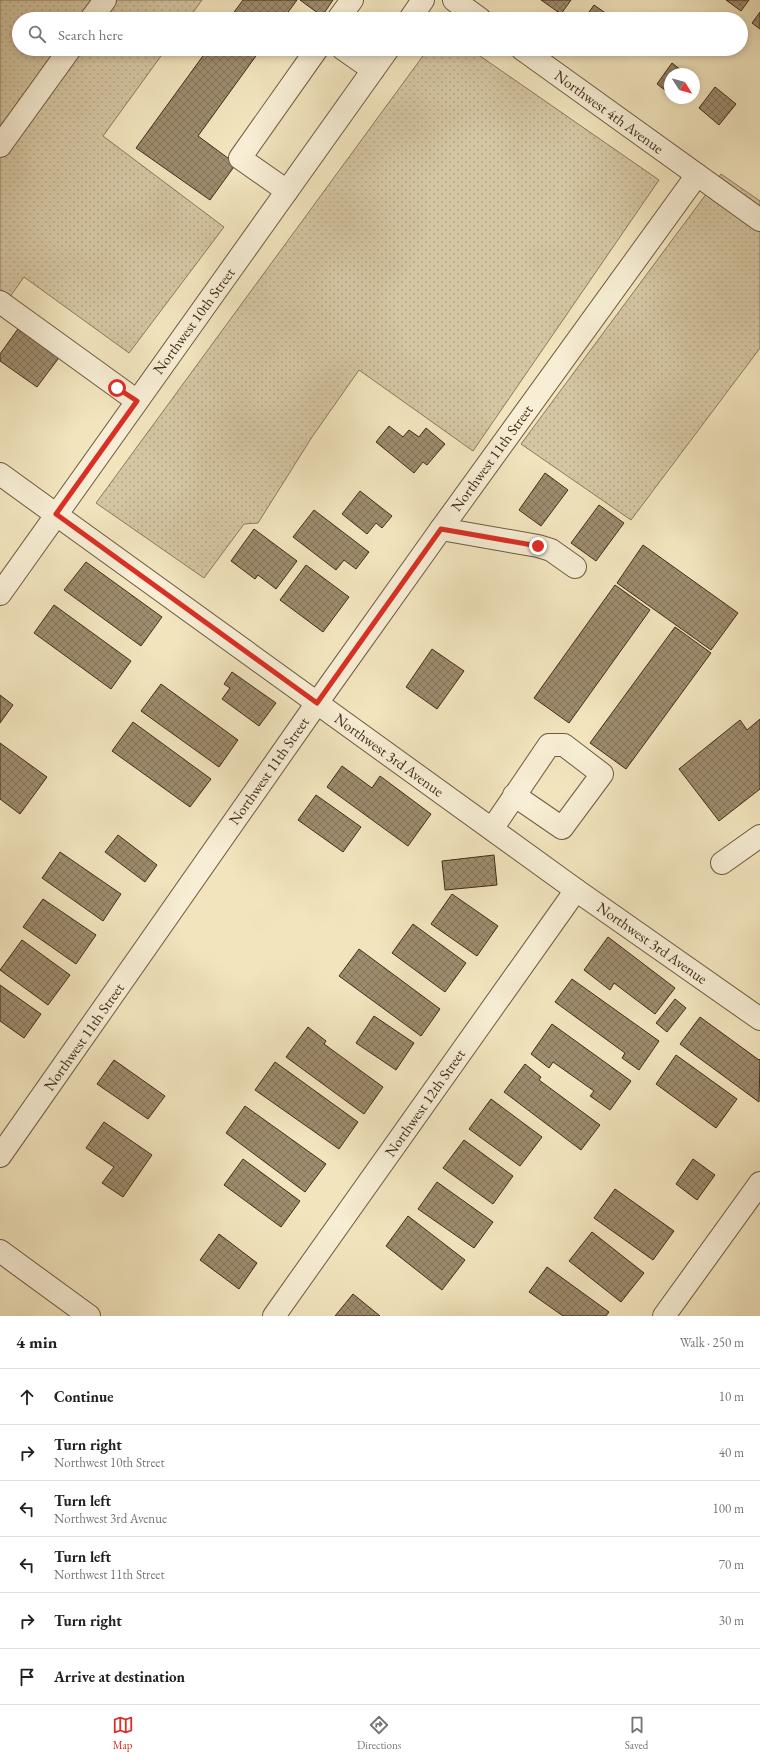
<!DOCTYPE html>
<meta charset="utf-8">
<style>
body{margin:0;font-family:"EB Garamond",serif;background:#f2f2f2;color:#202124}
.compass{position:absolute;left:664px;top:68px;width:36px;height:36px;border-radius:50%;background:#fff;box-shadow:0 2px 6px #0003;rotate:127deg}
.stop{position:absolute;width:12px;height:12px;margin:-9px;border:3px solid #d93025;border-radius:50%;background:#fff}
.stop.end{background:#d93025;border-color:#fff;box-shadow:0 1px 4px #0008}
.list{margin:0;padding:0;list-style:none}
h2{display:flex;justify-content:space-between;align-items:center;height:52px;margin:0;padding:0 16px;font-size:17px}
h2 small{font-size:13px;font-weight:400;color:#757577}
.list li{display:grid;grid-template-columns:26px 1fr auto;gap:12px;align-items:center;box-sizing:border-box;height:56px;padding:0 16px;border-top:1px solid #e0e0e0}
.list b{display:block;font-size:15px;white-space:nowrap}
.list p{margin:0;font-size:13px;white-space:nowrap;color:#757577}
.list em{font-size:13px;font-style:normal;color:#757577}
.icon{flex:none;width:22px;height:22px;fill:none;stroke:currentColor;stroke-width:2;stroke-linecap:round;stroke-linejoin:round}
.map{position:relative;flex:none;width:760px;height:1316px;overflow:hidden}
.search{position:absolute;background:#fff;box-shadow:0 2px 6px #0003;left:12px;right:12px;top:12px;height:44px;display:flex;align-items:center;gap:10px;box-sizing:border-box;padding:0 14px;border-radius:22px;color:#757577;font-size:15px}
.sheet{height:388px;background:#fff}
nav{display:flex;justify-content:space-around;align-items:center;box-sizing:border-box;height:56px;border-top:1px solid #e0e0e0;background:#fff;font-size:11px;color:#757577}
nav a{display:grid;justify-items:center;gap:2px}
nav .on{color:#d93025}
.map>svg:first-child{display:block}
.grass{fill:url(#grass-dots);stroke:#8c795c}
.building{fill:url(#building-cross-hatch);stroke:#432c17}
.lines{fill:none;stroke-linecap:round;stroke-linejoin:round}
.minor-casing{stroke:#6f5a41;stroke-width:24}
.minor{stroke:#f7eed5;stroke-width:22}
.route{stroke:#d93025;stroke-width:5}
.labels{text-anchor:middle;stroke-width:4;stroke-linejoin:round;paint-order:stroke}
.street-label{font-size:15px;fill:#432c17;stroke:#f7eed5}
</style>
<div class="map">
<svg width="760" height="1316" viewBox="0 0 760 1316">
<defs>
<pattern id="grass-dots" width="8" height="8" patternUnits="userSpaceOnUse"><rect width="8" height="8" fill="#d4c6a2"/><path d="M2 2h.1M6 6h.1" fill="none" stroke="#b7aa8b" stroke-width="1.8" stroke-linecap="round"/></pattern>
<pattern id="building-cross-hatch" width="8" height="8" patternUnits="userSpaceOnUse"><rect width="8" height="8" fill="#9e8c6e"/><path d="M0 0l8 8M0 8l8-8" fill="none" stroke="#827359"/></pattern>
</defs>
<rect width="100%" height="100%" fill="#f2e5be"/>
<filter id="stains"><feTurbulence type="fractalNoise" baseFrequency=".005" numOctaves="4"/><feColorMatrix values="0 0 0 0 .2 0 0 0 0 .09 0 0 0 0 .02 0 0 0 .5 -.17"/></filter>
<radialGradient id="worn" r=".72"><stop offset=".6" stop-color="#630" stop-opacity="0"/><stop offset="1" stop-color="#630" stop-opacity=".3"/></radialGradient>
<g class="grass">
<polygon points="0,0 202,0 188,19 19,19 19,49 166,49 103,136 224,227 129,353 24,277 0,311"/>
<polygon points="428,49 470,49 659,180 473,451 359,370 312,437 258,523 244,524 204,578 96,503"/>
<polygon points="721,174 760,201 760,348 631,520 521,444"/>
</g>
<g class="building">
<polygon points="243,0 297,0 283,19 229,19"/>
<polygon points="300,0 333,0 322,16"/>
<polygon points="541,0 571,0 561,14"/>
<polygon points="726,0 749,0 741,11"/>
<polygon points="594,5 614,19 584,19"/>
<polygon points="760,12 760,29 752,23"/>
<polygon points="208,49 261,49 198,136 236,164 210,200 136,148"/>
<polygon points="672,63 686,74 670,74 670,94 657,84"/>
<polygon points="715,87 736,104 719,125 699,108"/>
<polygon points="20,326 61,355 37,387 0,361 0,354"/>
<polygon points="389,426 403,437 409,430 419,437 426,428 445,444 427,465 423,462 414,473 376,442"/>
<polygon points="545,473 568,490 541,526 519,510"/>
<polygon points="360,491 392,516 382,528 376,523 367,534 342,514"/>
<polygon points="599,505 624,523 596,561 571,543"/>
<polygon points="314,510 369,552 356,569 344,560 336,570 293,537"/>
<polygon points="254,529 297,561 276,589 258,575 255,579 231,561"/>
<polygon points="643,545 738,613 711,650 617,583"/>
<polygon points="86,562 162,617 141,646 64,590"/>
<polygon points="306,565 349,597 323,632 280,600"/>
<polygon points="615,585 650,610 569,723 534,698"/>
<polygon points="54,605 131,661 111,689 34,633"/>
<polygon points="675,627 711,653 626,769 590,743"/>
<polygon points="432,649 464,671 437,709 406,687"/>
<polygon points="232,672 276,703 259,726 222,699 230,688 224,684"/>
<polygon points="161,684 238,740 219,767 141,711"/>
<polygon points="0,695 13,705 0,723"/>
<polygon points="760,719 760,789 719,821 679,769 740,720 747,730"/>
<polygon points="133,722 211,779 190,807 112,751"/>
<polygon points="0,743 47,777 20,814 0,799"/>
<polygon points="342,766 372,788 380,776 431,814 408,846 327,787"/>
<polygon points="316,795 361,827 343,852 298,820"/>
<polygon points="118,835 157,865 145,882 105,852"/>
<polygon points="60,852 121,894 103,921 42,878"/>
<polygon points="494,855 497,885 445,890 442,861"/>
<polygon points="452,894 498,926 477,956 431,924"/>
<polygon points="43,899 96,935 76,964 23,927"/>
<polygon points="413,924 466,963 445,992 392,953"/>
<polygon points="608,937 675,988 655,1014 614,983 610,990 584,970"/>
<polygon points="22,940 70,975 48,1005 0,970"/>
<polygon points="359,949 440,1009 421,1036 339,976"/>
<polygon points="572,979 659,1041 639,1070 622,1058 625,1053 555,1002"/>
<polygon points="0,985 41,1014 24,1038 0,1021"/>
<polygon points="675,999 686,1008 667,1032 656,1023"/>
<polygon points="374,1016 414,1043 396,1070 356,1043"/>
<polygon points="700,1017 759,1060 760,1059 759,1102 680,1044"/>
<polygon points="552,1024 631,1081 610,1110 590,1096 594,1091 553,1062 549,1068 531,1054"/>
<polygon points="308,1027 326,1041 324,1044 383,1087 364,1114 286,1057"/>
<polygon points="676,1055 737,1099 716,1128 656,1084"/>
<polygon points="114,1060 165,1096 148,1119 97,1084"/>
<polygon points="275,1062 358,1122 339,1149 255,1090"/>
<polygon points="525,1064 541,1077 539,1080 600,1125 581,1150 504,1092"/>
<polygon points="491,1099 542,1137 520,1166 469,1129"/>
<polygon points="245,1106 326,1164 305,1192 226,1133"/>
<polygon points="104,1122 152,1155 123,1197 102,1183 114,1167 86,1148"/>
<polygon points="464,1140 513,1176 493,1204 443,1168"/>
<polygon points="243,1159 300,1201 281,1227 224,1185"/>
<polygon points="693,1159 715,1175 697,1200 676,1184"/>
<polygon points="437,1182 493,1222 474,1248 418,1209"/>
<polygon points="615,1189 674,1231 653,1260 594,1218"/>
<polygon points="408,1216 465,1260 442,1290 386,1246"/>
<polygon points="592,1232 644,1273 621,1302 569,1261"/>
<polygon points="219,1234 257,1263 239,1289 200,1260"/>
<polygon points="547,1267 609,1312 606,1316 563,1316 529,1292"/>
<polygon points="353,1294 380,1316 335,1316"/>
</g>
<g class="lines">
<g class="minor-casing">
<g id="minor">
<polyline points="454,0 480,19"/>
<polyline points="91,19 105,0"/>
<polyline points="338,19 352,0"/>
<polyline points="410,19 423,0"/>
<polyline points="343,49 373,70"/>
<polyline points="522,49 760,220"/>
<polyline points="0,146 70,49"/>
<polyline points="287,191 240,158 317,49"/>
<polyline points="0,302 137,401"/>
<polyline points="0,474 576,890 760,1019"/>
<polyline points="441,529 538,546 551,550 575,567"/>
<polyline points="0,594 388,49"/>
<polyline points="492,829 549,745 564,745 602,774 562,828 514,795"/>
<polyline points="722,863 760,836"/>
<polyline points="0,1156 317,703 441,529 697,175"/>
<polyline points="0,1251 89,1316"/>
<polyline points="274,1316 576,890"/>
<polyline points="664,1316 760,1183"/>
</g>
</g>
<use href="#minor" class="minor"/>
</g>
<g class="lines">
<polyline class="route" points="117,388 137,401 56,514 317,703 441,529 538,546"/>
</g>
<g class="labels">
<g class="street-label">
<text transform="translate(609 112) rotate(36)" y="5">Northwest 4th Avenue</text>
<text transform="translate(194 321) rotate(-54)" y="5">Northwest 10th Street</text>
<text transform="translate(492 458) rotate(-54)" y="5">Northwest 11th Street</text>
<text transform="translate(389 755) rotate(36)" y="5">Northwest 3rd Avenue</text>
<text transform="translate(269 771) rotate(-55)" y="5">Northwest 11th Street</text>
<text transform="translate(652 943) rotate(35)" y="5">Northwest 3rd Avenue</text>
<text transform="translate(84 1037) rotate(-55)" y="5">Northwest 11th Street</text>
<text transform="translate(425 1103) rotate(-55)" y="5">Northwest 12th Street</text>
</g>
</g>
<rect width="100%" height="100%" filter="url(#stains)"/>
<rect width="100%" height="100%" fill="url(#worn)"/>
</svg>
<svg class="compass" viewBox="-18 -18 36 36"><path d="M0-13l5 13h-10z" fill="#e53935"/><path d="M0 13l5-13h-10z" fill="#757577"/></svg>
<div class="stop" style="left:117px;top:388px"></div>
<div class="stop end" style="left:538px;top:546px"></div>
<div class="search"><svg class="icon" aria-label="search" viewBox="0 0 24 24"><circle cx="10" cy="10" r="6"/><path d="M15 15l6 6"/></svg>Search here</div>
</div>
<section class="sheet">
<h2>4 min<small>Walk · 250 m</small></h2>
<ul class="list">
<li><svg class="icon" aria-label="ahead" viewBox="0 0 24 24"><path d="M12 20V5M6 11l6-6 6 6"/></svg><div><b>Continue</b></div><em>10 m</em></li>
<li><svg class="icon" aria-label="right" viewBox="0 0 24 24"><path d="M7 20v-9h11M14 6l5 5-5 5"/></svg><div><b>Turn right</b><p>Northwest 10th Street</p></div><em>40 m</em></li>
<li><svg class="icon" aria-label="left" viewBox="0 0 24 24"><path d="M17 20v-9H6M10 6l-5 5 5 5"/></svg><div><b>Turn left</b><p>Northwest 3rd Avenue</p></div><em>100 m</em></li>
<li><svg class="icon" aria-label="left" viewBox="0 0 24 24"><path d="M17 20v-9H6M10 6l-5 5 5 5"/></svg><div><b>Turn left</b><p>Northwest 11th Street</p></div><em>70 m</em></li>
<li><svg class="icon" aria-label="right" viewBox="0 0 24 24"><path d="M7 20v-9h11M14 6l5 5-5 5"/></svg><div><b>Turn right</b></div><em>30 m</em></li>
<li><svg class="icon" aria-label="arrive" viewBox="0 0 24 24"><path d="M6 21V4h12l-3 4 3 4H6"/></svg><div><b>Arrive at destination</b></div></li>
</ul>
</section>
<nav>
<a class="on"><svg class="icon" aria-label="map" viewBox="0 0 24 24"><path d="M3 6l6-2 6 2 6-2v14l-6 2-6-2-6 2zM9 4v14M15 6v14"/></svg>Map</a>
<a><svg class="icon" aria-label="directions" viewBox="0 0 24 24"><path d="M12 3l9 9-9 9-9-9zM9 14v-3h6M13 9l2 2-2 2"/></svg>Directions</a>
<a><svg class="icon" aria-label="saved" viewBox="0 0 24 24"><path d="M7 4h10v16l-5-4-5 4z"/></svg>Saved</a>
</nav>
